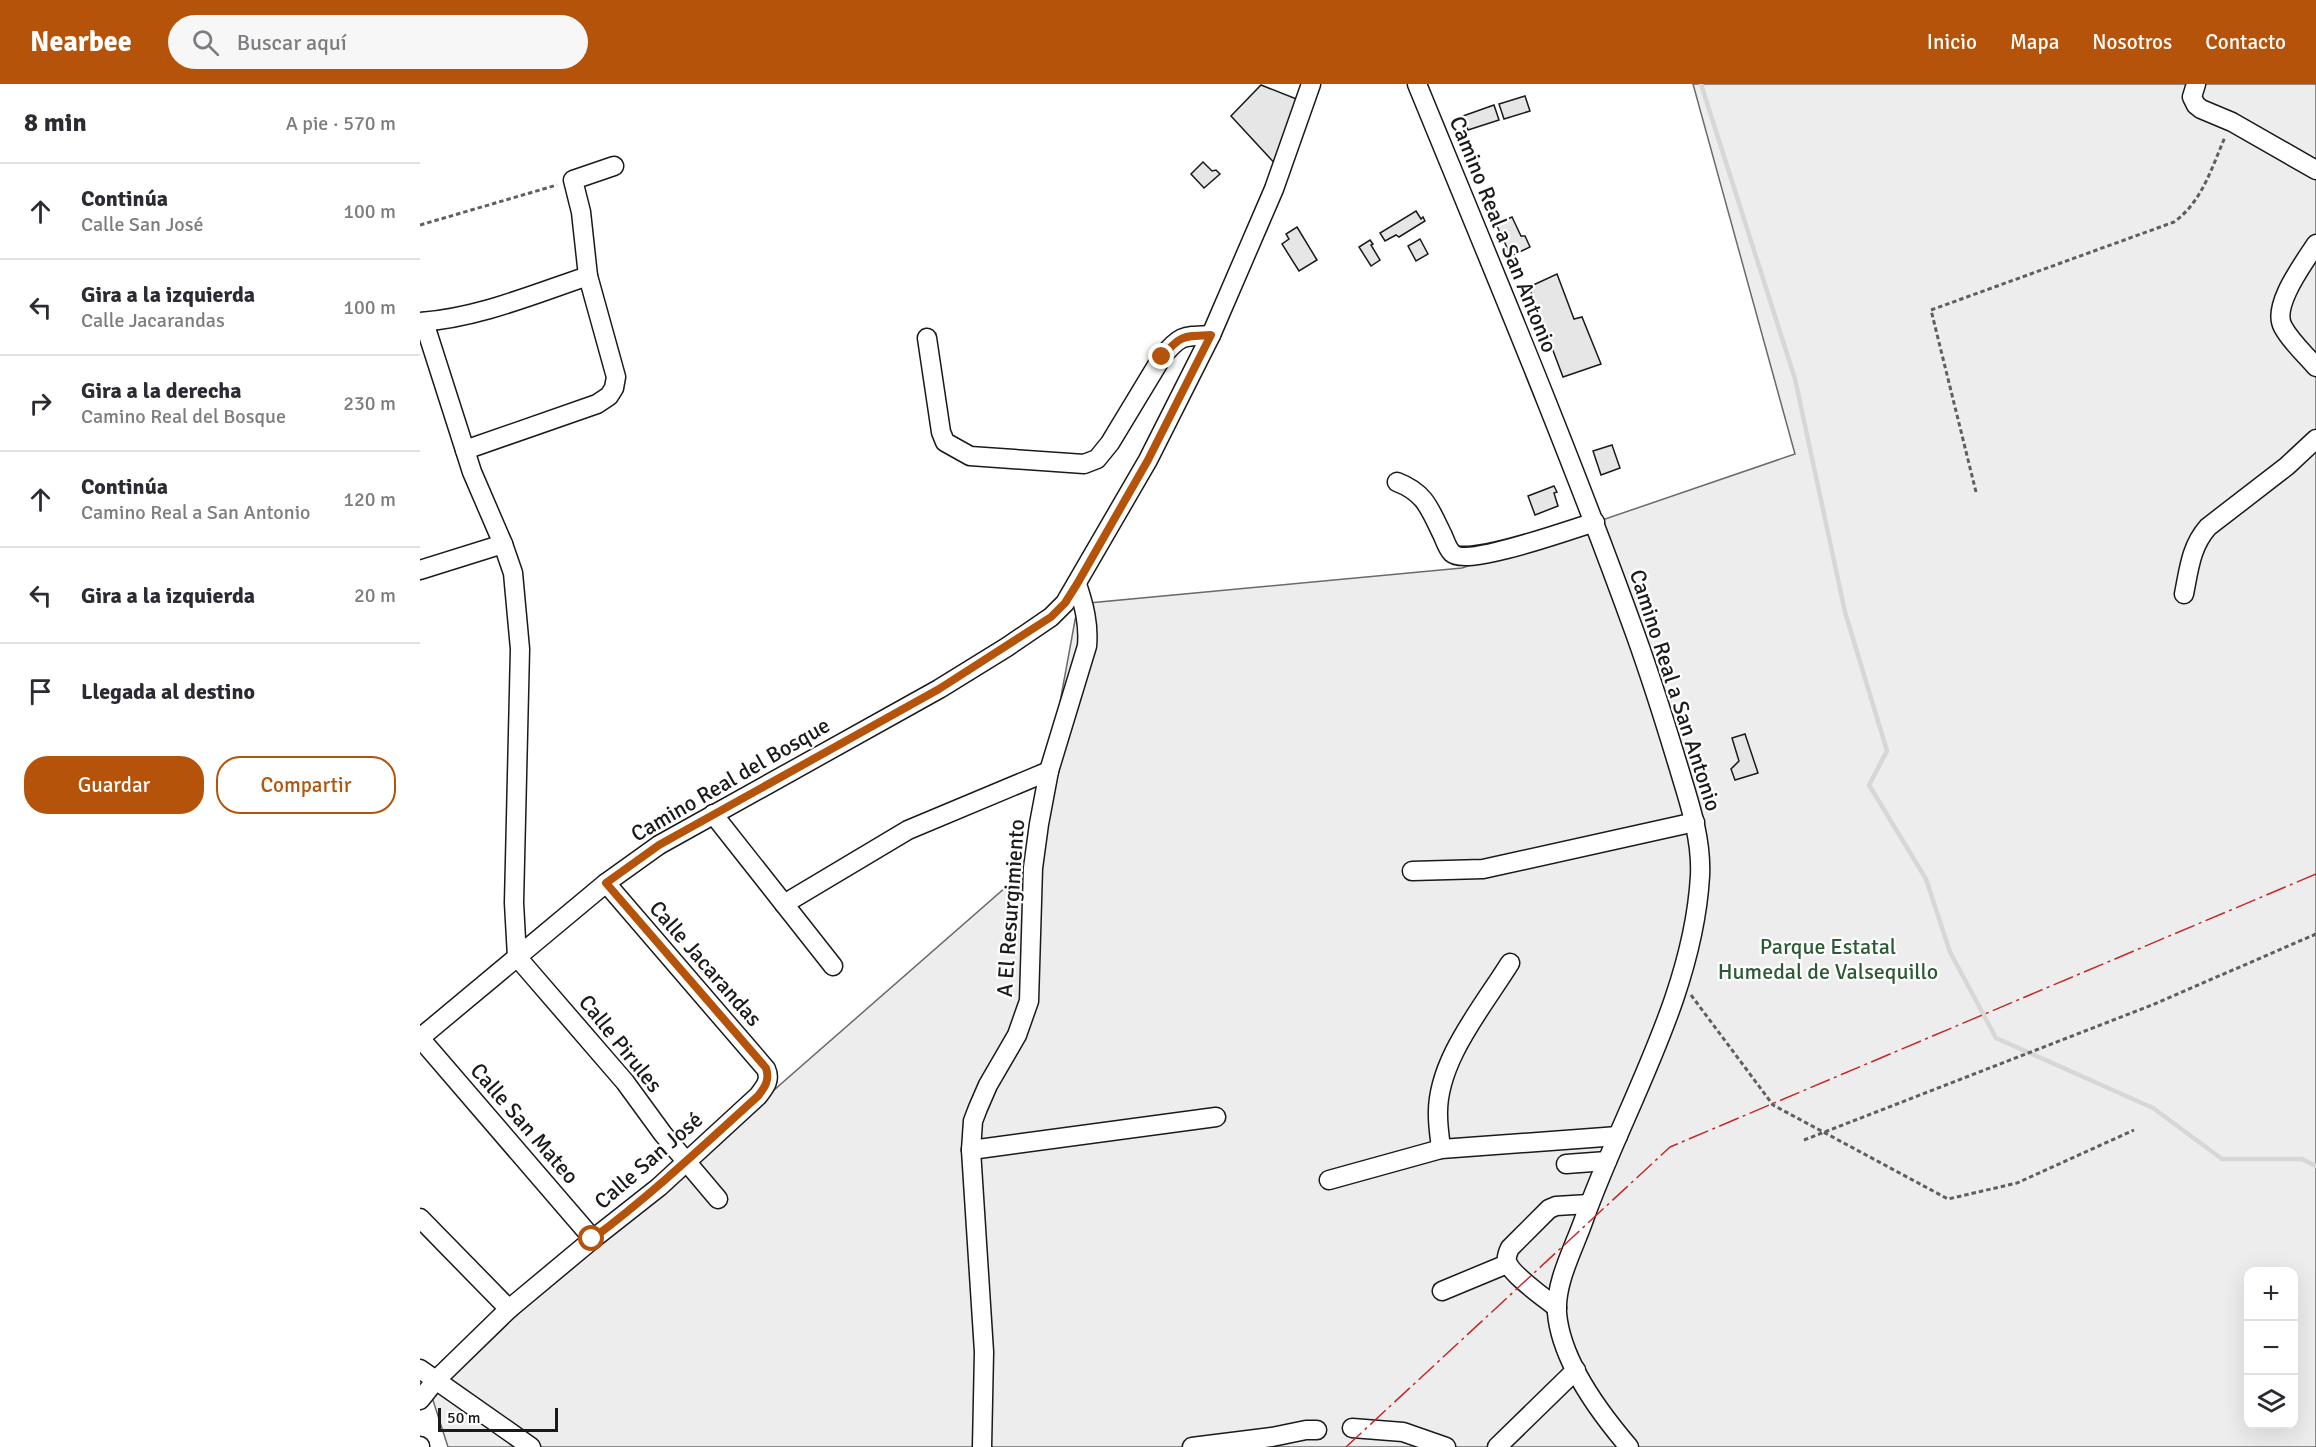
<!DOCTYPE html>
<html lang="es">
<meta charset="utf-8">
<style>
body{margin:0;font-family:Signika,sans-serif;background:#f7f7f7;color:#2b2b33}
.controls{position:absolute;right:18px;bottom:18px;display:grid;overflow:hidden;border-radius:12px;box-shadow:0 6px 24px #0002}
.controls button{width:54px;height:54px;display:grid;place-items:center;padding:0;border:0;border-bottom:2px solid #e1e1e2;background:#fff;color:#2b2b33;font:30px sans-serif}
.scale{position:absolute;left:18px;bottom:15px;width:120px;box-sizing:border-box;padding-left:6px;border:3px solid #1a1a1a;border-top:0;font-size:16px;line-height:21px;white-space:nowrap;color:#1a1a1a;-webkit-text-stroke:4px #fff;paint-order:stroke}
.stop{position:absolute;width:18px;height:18px;margin:-14px;border:4px solid #b45309;border-radius:50%;background:#fff}
.stop.end{background:#b45309;border-color:#fff;box-shadow:0 2px 6px #0008}
.list{margin:0;padding:0;list-style:none}
h2{display:flex;justify-content:space-between;align-items:center;height:78px;margin:0;padding:0 24px;font-size:26px}
h2 small{font-size:20px;font-weight:400;color:#7c7c81}
.list li{display:grid;grid-template-columns:39px 1fr auto;gap:18px;align-items:center;box-sizing:border-box;height:96px;padding:0 24px;border-top:2px solid #e1e1e2}
.list b{display:block;font-size:22px;white-space:nowrap}
.list p{margin:0;font-size:20px;white-space:nowrap;color:#7c7c81}
.list em{font-size:20px;font-style:normal;color:#7c7c81}
.actions{display:flex;gap:12px;padding:18px 24px}
.actions a{flex:1;padding:14px 0;border:2px solid #b45309;border-radius:24px;text-align:center;font-size:21px;color:#b45309}
.actions .main{background:#b45309;color:#fff}
.icon{flex:none;width:33px;height:33px;fill:none;stroke:currentColor;stroke-width:2;stroke-linecap:round;stroke-linejoin:round}
.map{position:relative;flex:none;width:1896px;height:1363px;overflow:hidden}
header{display:flex;align-items:center;gap:36px;box-sizing:border-box;height:84px;padding:0 30px;background:#b45309;color:#fff}
header strong{font-size:28px}
nav{display:flex;gap:33px;margin-inline-start:auto;font-size:21px}
.search{width:420px;height:54px;background:#f7f7f7;display:flex;align-items:center;gap:15px;box-sizing:border-box;padding:0 21px;border-radius:33px;color:#7c7c81;font-size:22px}
main{display:flex}
aside{flex:1;background:#fff}
.map>svg:first-child{display:block}
.built{fill:#ededed;stroke:#6a6a6a;stroke-width:1.5;fill-rule:evenodd}
.lines{fill:none;stroke-linecap:round;stroke-linejoin:round}
.stream{stroke:#d7d7d7;stroke-width:4.5}
.building{fill:#e6e6e6;stroke:#1a1a1a;stroke-width:1.5}
.minor-casing{stroke:#1a1a1a;stroke-width:21}
.path{stroke:#5f5f5f;stroke-width:3;stroke-dasharray:4.5 3;stroke-linecap:butt}
.minor{stroke:#fff;stroke-width:18}
.power{stroke:#c62828;stroke-width:1.5;stroke-dasharray:21 4.5 3 4.5;stroke-linecap:butt}
.route{stroke:#b45309;stroke-width:8}
.labels{text-anchor:middle;stroke-width:4.5;stroke-linejoin:round;paint-order:stroke}
.street-label{font-size:22px;fill:#1a1a1a;stroke:#fff}
.park-label{font-size:22px;fill:#2b5a34;stroke:#fff}
</style>
<header>
<strong>Nearbee</strong>
<div class="search"><svg class="icon" aria-label="search" viewBox="0 0 24 24"><circle cx="10" cy="10" r="6"/><path d="M15 15l6 6"/></svg>Buscar aquí</div>
<nav><a>Inicio</a><a>Mapa</a><a>Nosotros</a><a>Contacto</a></nav>
</header>
<main>
<aside>
<h2>8 min<small>A pie · 570 m</small></h2>
<ul class="list">
<li><svg class="icon" aria-label="ahead" viewBox="0 0 24 24"><path d="M12 20V5M6 11l6-6 6 6"/></svg><div><b>Continúa</b><p>Calle San José</p></div><em>100 m</em></li>
<li><svg class="icon" aria-label="left" viewBox="0 0 24 24"><path d="M17 20v-9H6M10 6l-5 5 5 5"/></svg><div><b>Gira a la izquierda</b><p>Calle Jacarandas</p></div><em>100 m</em></li>
<li><svg class="icon" aria-label="right" viewBox="0 0 24 24"><path d="M7 20v-9h11M14 6l5 5-5 5"/></svg><div><b>Gira a la derecha</b><p>Camino Real del Bosque</p></div><em>230 m</em></li>
<li><svg class="icon" aria-label="ahead" viewBox="0 0 24 24"><path d="M12 20V5M6 11l6-6 6 6"/></svg><div><b>Continúa</b><p>Camino Real a San Antonio</p></div><em>120 m</em></li>
<li><svg class="icon" aria-label="left" viewBox="0 0 24 24"><path d="M17 20v-9H6M10 6l-5 5 5 5"/></svg><div><b>Gira a la izquierda</b></div><em>20 m</em></li>
<li><svg class="icon" aria-label="arrive" viewBox="0 0 24 24"><path d="M6 21V4h12l-3 4 3 4H6"/></svg><div><b>Llegada al destino</b></div></li>
</ul>
<div class="actions"><a class="main">Guardar</a><a>Compartir</a></div>
</aside>
<div class="map">
<svg width="1896" height="1363" viewBox="0 0 1896 1363">
<rect width="100%" height="100%" fill="#fff"/>
<path class="built" d="M1273,0h623v1363h-1868l-18,-56 600,-525 48,-262 384,-36 333,-114zM1828,1188h46v152h-46z"/>
<g class="lines">
<polyline class="stream" points="1281,0 1375,295 1425,528 1467,667 1449,701 1506,795 1530,868 1576,954 1733,1024 1802,1075 1882,1075 1896,1082"/>
</g>
<g class="building">
<polygon points="841,1 884,18 859,84 811,32"/>
<polygon points="1105,12 1110,27 1084,35 1079,20"/>
<polygon points="1074,21 1079,36 1048,46 1043,32"/>
<polygon points="783,78 792,87 796,86 800,90 784,104 771,90"/>
<polygon points="996,127 1001,135 1003,133 1005,137 979,153 976,151 965,157 960,149"/>
<polygon points="1092,133 1101,152 1105,152 1110,163 1091,172 1076,140"/>
<polygon points="877,143 897,176 879,187 862,160 869,155 866,150"/>
<polygon points="1000,155 1008,170 996,177 988,162"/>
<polygon points="950,156 953,160 951,161 960,176 951,182 939,163"/>
<polygon points="1137,190 1154,235 1162,233 1181,280 1143,293 1109,203"/>
<polygon points="1192,361 1200,384 1181,391 1173,367"/>
<polygon points="1134,402 1137,408 1134,409 1138,422 1115,431 1108,412"/>
<polygon points="1325,650 1338,689 1315,696 1311,685 1319,677 1312,654"/>
</g>
<g class="lines">
<g class="minor-casing">
<g id="minor">
<path d="M997,0c75,183 152,366 219,552 15,42 28,83 41,126 11,37 25,75 23,114 -7,122 -77,233 -117,346 -10,28 -28,61 -26,91 4,47 42,99 72,134"/>
<polyline points="1776,0 1772,13 1776,21 1781,25 1812,38 1896,86"/>
<path d="M1896,160c-12,19 -45,62 -33,83 8,15 22,27 33,40"/>
<path d="M0,238c58,-4 114,-28 168,-46"/>
<polyline points="4,238 52,388 83,460 93,489 100,565 94,819 97,873 205,998 243,1050 298,1115"/>
<path d="M507,254l14,94 4,10 25,14 114,8 13,-5 13,-16 52,-86c18,-22 21,-21 49,-22"/>
<polyline points="45,366 177,320 189,312 194,304 196,293 168,192 161,128 153,96 194,82"/>
<path d="M977,398c29,11 33,28 46,54 2,5 5,13 9,17 15,14 120,-24 143,-31"/>
<polyline points="0,486 83,460"/>
<path d="M1764,510c5,-25 7,-48 24,-67l79,-61 29,-27"/>
<polyline points="293,730 413,882"/>
<polyline points="992,787 1063,785 1275,738"/>
<polyline points="364,820 488,746 629,687"/>
<polyline points="0,954 186,799 239,761 519,605 587,563 631,533 645,519 728,376 791,251 854,105 891,0"/>
<polyline points="0,954 173,1155"/>
<path d="M1021,1065c-1,-11 -3,-22 -3,-33 -2,-54 44,-108 72,-153"/>
<polyline points="551,1066 796,1033"/>
<polyline points="1146,1080 1187,1077"/>
<polyline points="909,1096 1021,1065 1198,1052"/>
<polyline points="0,1134 89,1225"/>
<polyline points="1022,1207 1087,1180"/>
<path d="M1137,1224c-12,-10 -47,-34 -50,-47 -1,-5 1,-9 3,-13l39,-39 7,-3 33,-2"/>
<polyline points="0,1285 111,1363"/>
<path d="M0,1316l16,-20 73,-71 84,-70 66,-52 99,-91c7,-9 13,-16 8,-27l-160,-186"/>
<polyline points="932,1344 983,1348 1026,1363"/>
<polyline points="0,1362 0,1363"/>
<path d="M562,1363l2,-95 -13,-202 2,-29 5,-13 10,-23 29,-50 12,-34 4,-133 6,-44 10,-53 38,-125c2,-22 -3,-41 -10,-62"/>
<polyline points="772,1363 852,1353 886,1346 897,1346"/>
<polyline points="1077,1363 1156,1286"/>
</g>
</g>
<g class="path">
<polyline points="0,141 137,101"/>
<path d="M1556,408l-45,-182 243,-88c28,-20 38,-55 51,-85"/>
<polyline points="1271,911 1353,1021 1528,1115 1597,1099 1714,1046"/>
<polyline points="1384,1056 1732,921 1896,850"/>
</g>
<use href="#minor" class="minor"/>
<polyline class="power" points="926,1363 1250,1063 1896,790"/>
</g>
<g class="lines">
<path class="route" d="M172,1155c59,-44 112,-94 166,-143 7,-9 12,-16 8,-28l-160,-185 53,-38 280,-156 112,-72 14,-14 12,-19 71,-124 63,-125c-28,1 -31,0 -49,22"/>
</g>
<g class="labels">
<g class="street-label">
<text transform="translate(1084 150) rotate(68)" y="8">Camino Real a San Antonio</text>
<text transform="translate(1256 606) rotate(72)" y="8">Camino Real a San Antonio</text>
<text transform="translate(310 695) rotate(-30)" y="8">Camino Real del Bosque</text>
<text transform="translate(590 824) rotate(-86)" y="8">A El Resurgimiento</text>
<text transform="translate(286 879) rotate(49)" y="8">Calle Jacarandas</text>
<text transform="translate(201 959) rotate(51)" y="8">Calle Pirules</text>
<text transform="translate(105 1039) rotate(49)" y="8">Calle San Mateo</text>
<text transform="translate(228 1076) rotate(-41)" y="8">Calle San José</text>
</g>
<g class="park-label">
<text x="1408" y="870">Parque Estatal<tspan x="1408" dy="25">Humedal de Valsequillo</tspan></text>
</g>
</g>
</svg>
<div class="controls">
<button>+</button>
<button>−</button>
<button><svg class="icon" aria-label="layers" viewBox="0 0 24 24"><path d="M12 4l9 5-9 5-9-5zM3 14l9 5 9-5"/></svg></button>
</div>
<div class="scale">50 m</div>
<div class="stop" style="left:172px;top:1155px"></div>
<div class="stop end" style="left:742px;top:273px"></div>
</div>
</main>
